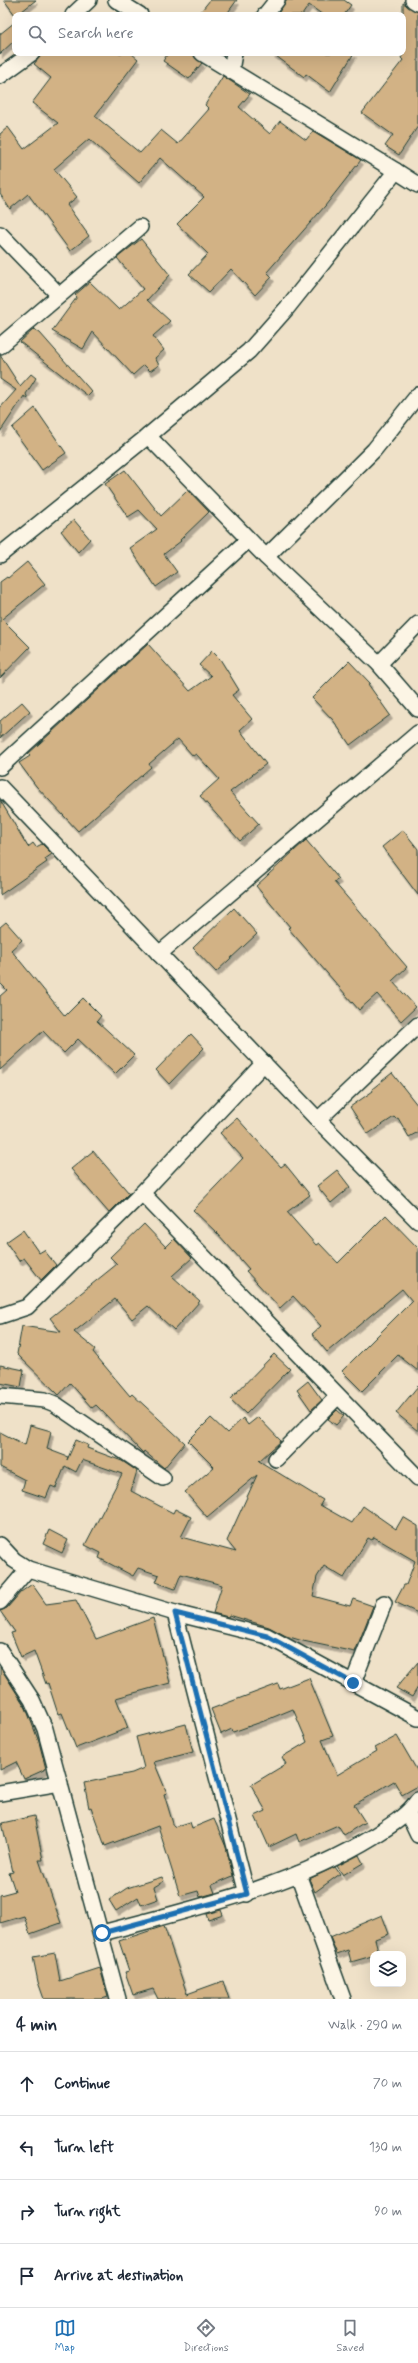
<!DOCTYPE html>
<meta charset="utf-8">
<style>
body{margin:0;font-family:Mynerve,sans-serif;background:#f2f2f3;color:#1f2937}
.controls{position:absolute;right:12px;bottom:12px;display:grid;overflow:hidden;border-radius:8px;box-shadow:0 4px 16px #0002}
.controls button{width:36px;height:36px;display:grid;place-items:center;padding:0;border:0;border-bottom:1px solid #e0e1e3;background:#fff;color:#1f2937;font:20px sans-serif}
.stop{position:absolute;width:12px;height:12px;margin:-9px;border:3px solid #1f6fb2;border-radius:50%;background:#fff}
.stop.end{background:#1f6fb2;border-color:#fff;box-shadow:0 1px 4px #0008}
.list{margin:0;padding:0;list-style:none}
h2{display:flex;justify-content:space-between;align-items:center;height:52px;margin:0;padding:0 16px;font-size:17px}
h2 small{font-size:13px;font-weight:400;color:#747a83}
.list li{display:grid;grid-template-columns:26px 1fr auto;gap:12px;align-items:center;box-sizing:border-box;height:64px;padding:0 16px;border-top:1px solid #e0e1e3}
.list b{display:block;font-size:15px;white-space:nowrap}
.list em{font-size:13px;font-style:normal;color:#747a83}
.icon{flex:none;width:22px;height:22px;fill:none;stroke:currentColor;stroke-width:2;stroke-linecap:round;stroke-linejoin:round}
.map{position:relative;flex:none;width:418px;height:1999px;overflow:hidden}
.search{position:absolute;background:#fff;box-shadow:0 4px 16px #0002;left:12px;right:12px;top:12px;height:44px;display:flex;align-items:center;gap:10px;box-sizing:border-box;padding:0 14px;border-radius:8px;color:#747a83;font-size:15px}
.sheet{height:308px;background:#fff}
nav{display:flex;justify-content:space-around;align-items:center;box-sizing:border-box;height:56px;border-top:1px solid #e0e1e3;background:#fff;font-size:11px;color:#747a83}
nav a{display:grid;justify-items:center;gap:2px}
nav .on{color:#1f6fb2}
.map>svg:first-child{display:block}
.building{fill:#d2b285;stroke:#1f3d34;filter:url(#shadow)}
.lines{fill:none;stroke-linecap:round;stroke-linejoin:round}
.minor-casing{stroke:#1f3d34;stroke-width:18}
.minor{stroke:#fcf5e5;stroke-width:15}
.route{stroke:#1f6fb2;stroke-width:5}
</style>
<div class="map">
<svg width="418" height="1999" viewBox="0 0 418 1999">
<defs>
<filter id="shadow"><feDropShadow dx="2.5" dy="4.5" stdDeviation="0" flood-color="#0004"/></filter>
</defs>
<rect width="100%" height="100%" fill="#efe1c8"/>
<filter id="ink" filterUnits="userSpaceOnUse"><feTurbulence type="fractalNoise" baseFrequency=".025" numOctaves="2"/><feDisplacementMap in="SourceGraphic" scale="8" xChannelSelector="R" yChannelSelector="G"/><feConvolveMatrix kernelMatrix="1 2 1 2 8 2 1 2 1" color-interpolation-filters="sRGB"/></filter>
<g filter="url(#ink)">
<g class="building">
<polygon points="4,0 36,0 17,15 15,15"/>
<polygon points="210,0 237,0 226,15 198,15"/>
<polygon points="287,0 344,0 351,5 344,15 323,15 309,5 302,15 277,15"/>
<polygon points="403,3 418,12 418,126 399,155 385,146 393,135 362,113 403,60 401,58 403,54"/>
<polygon points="15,22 15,40 0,54 0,34"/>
<polygon points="43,53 131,53 138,59 95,116 140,153 161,130 178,144 209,109 205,105 223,76 250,94 239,107 270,134 280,121 306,140 313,131 361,160 325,206 267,272 272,277 255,295 231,269 209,292 189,274 208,254 177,224 204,197 160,158 139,183 89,139 54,169 77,197 67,205 89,236 70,251 28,194 10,209 0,194 0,134 8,127 24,149 58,123 32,103 51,78 34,64"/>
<polygon points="168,53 192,53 202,63 189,79 163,61"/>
<polygon points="272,53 354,53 330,92 306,74 304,77"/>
<polygon points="141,239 170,275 147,300 170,321 153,336 164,350 155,358 159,365 150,371 144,365 133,375 93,332 83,349 52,331 77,297 75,295 90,282 119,310 143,289 117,258"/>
<polygon points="34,329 40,333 92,392 88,396 20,342"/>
<polygon points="0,355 20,386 31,374 36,378 26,394 28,399 24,396 0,432 0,408 16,390 0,379"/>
<polygon points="35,408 66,453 42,470 12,428"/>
<polygon points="125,470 161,516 188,490 209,512 180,540 181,541 164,554 177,572 156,587 130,548 157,529 139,510 128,517 105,484"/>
<polygon points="74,520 90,539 78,552 61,531"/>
<polygon points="27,562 45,584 2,619 30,647 0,678 0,582 7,577 8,578"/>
<polygon points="148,644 190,691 211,676 199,665 212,651 220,659 239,690 232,695 252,719 240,730 266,764 230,792 259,824 240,841 200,796 219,779 196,754 193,756 178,739 149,764 151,767 78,831 36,786 19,763 30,756 28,754"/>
<polygon points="349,661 370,683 368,684 390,715 350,745 333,720 312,698"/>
<polygon points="22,702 30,711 0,738 0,721"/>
<polygon points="0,800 28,847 33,843 36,847 42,844 52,854 45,859 47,862 0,895"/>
<polygon points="403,830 418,849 418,895 382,847"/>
<polygon points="306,840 339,879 334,882 407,967 392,981 416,1007 401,1021 377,994 359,1010 288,928 290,927 256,886"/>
<polygon points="234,908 257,934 216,972 193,948"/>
<polygon points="6,922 22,940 11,950 65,1016 83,998 101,1016 97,1021 134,1055 115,1074 78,1039 64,1053 43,1031 0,1070 0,996 7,990 0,983 0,927"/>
<polygon points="191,1034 204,1048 169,1084 156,1070"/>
<polygon points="392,1073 418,1106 418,1132 409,1137 398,1118 396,1119 394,1117 368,1134 350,1107 373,1091 372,1089"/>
<polygon points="237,1118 281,1167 285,1164 310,1195 287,1212 316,1245 319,1243 338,1263 386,1215 418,1248 418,1371 398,1355 362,1391 342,1371 412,1301 402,1289 327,1352 312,1334 321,1326 293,1296 280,1308 246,1271 249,1269 218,1234 193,1210 243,1158 220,1133"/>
<polygon points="93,1151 129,1193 109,1213 71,1169"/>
<polygon points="337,1170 350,1187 331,1203 317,1186"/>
<polygon points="144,1224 166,1247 174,1239 192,1258 172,1276 200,1301 174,1330 148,1306 132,1319 115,1299 74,1332 95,1349 93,1352 130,1396 132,1394 185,1443 164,1468 144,1451 143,1453 96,1405 92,1408 70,1383 59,1395 17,1354 22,1326 61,1332 50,1318 117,1264 110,1257"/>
<polygon points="23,1230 39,1253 44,1250 56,1265 41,1280 24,1258 19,1261 6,1242"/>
<polygon points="274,1354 290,1369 246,1414 230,1399"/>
<polygon points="0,1365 24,1370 21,1387 0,1383"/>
<polygon points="308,1381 322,1400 311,1410 297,1390"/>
<polygon points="418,1386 418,1431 396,1413"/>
<polygon points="337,1410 344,1416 336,1425 328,1419"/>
<polygon points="258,1417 281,1441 259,1461 323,1500 320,1505 352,1523 363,1506 396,1529 403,1517 418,1526 418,1613 395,1602 404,1585 406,1585 415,1561 374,1537 372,1540 368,1538 344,1578 324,1566 317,1577 313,1596 350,1606 353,1599 373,1606 355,1652 303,1641 286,1636 269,1627 229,1615 228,1617 213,1613 222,1585 181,1574 175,1589 156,1582 159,1575 138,1568 133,1576 99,1558 101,1553 85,1545 122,1474 82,1460 76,1472 65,1466 56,1488 51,1486 46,1498 22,1490 25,1480 0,1467 0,1432 25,1445 30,1425 51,1431 47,1449 68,1457 67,1460 76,1440 88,1445 87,1448 122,1461 137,1471 131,1491 173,1513 175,1509 191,1517 181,1537 236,1552 227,1541 257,1475 207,1517 185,1492 214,1467 188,1441 211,1418 227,1433 243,1418 248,1425"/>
<polygon points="49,1530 68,1540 62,1553 43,1544"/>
<polygon points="32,1584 46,1604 76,1600 96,1639 153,1618 170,1683 116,1698 128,1728 76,1748 62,1713 58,1714 48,1683 46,1684 34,1651 21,1657 11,1633 15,1632 0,1611 7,1608 21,1592"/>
<polygon points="418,1662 418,1687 412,1697 396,1688"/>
<polygon points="0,1667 26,1708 39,1742 46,1769 24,1779 16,1762 0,1770"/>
<polygon points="309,1678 333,1736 322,1740 337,1775 377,1751 375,1748 397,1736 418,1772 418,1786 402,1795 394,1781 354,1805 365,1822 344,1835 338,1825 299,1842 296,1834 269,1847 255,1816 266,1811 251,1785 286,1764 282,1757 307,1742 293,1709 264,1721 233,1732 232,1729 221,1734 211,1709 278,1684 280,1689"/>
<polygon points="186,1724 193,1752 154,1762 167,1793 164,1794 174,1827 190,1822 192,1828 214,1819 226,1847 233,1876 212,1885 215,1893 200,1897 198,1891 180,1896 158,1826 105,1846 91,1807 89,1808 84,1783 132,1773 144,1768 136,1737"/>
<polygon points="34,1816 43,1860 39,1860 61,1923 30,1934 24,1916 0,1923 0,1895 15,1891 9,1873 13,1872 2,1823"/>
<polygon points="359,1855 363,1863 343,1875 337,1866"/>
<polygon points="335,1867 340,1874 315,1892 309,1879"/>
<polygon points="162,1877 164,1881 154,1887 158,1899 141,1905 138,1897 116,1911 109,1900 127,1888"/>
<polygon points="221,1910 223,1915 208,1920 206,1914"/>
<polygon points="382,1915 389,1934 375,1939 379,1954 351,1962 348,1950 337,1954 330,1937"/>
<polygon points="164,1926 187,1994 223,1981 229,1999 158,1999 153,1989 133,1995 125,1972 129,1971 119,1941"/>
<polygon points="55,1953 60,1981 100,1968 108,1997 102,1999 44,1999 38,1982 33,1957"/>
</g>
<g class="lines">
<g class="minor-casing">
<g id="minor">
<polyline points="116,0 140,15"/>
<polyline points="413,0 418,3"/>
<polyline points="73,15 89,0"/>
<polyline points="265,15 277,0"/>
<polyline points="202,53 396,171 287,308 249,351 148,436 266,557 379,664 418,709"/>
<polyline points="231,71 234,53"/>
<polyline points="0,76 32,53"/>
<polyline points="396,171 418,185"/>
<polyline points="0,234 59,295"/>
<polyline points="0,346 140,227"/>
<polyline points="0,555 148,436"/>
<polyline points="266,557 374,450 418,395"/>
<polyline points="379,664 418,624"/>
<polyline points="0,767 248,540"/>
<polyline points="0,787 318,1120 418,1221"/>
<polyline points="159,954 418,733"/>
<polyline points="318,1120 418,1025"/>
<polyline points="142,1193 418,1478"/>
<polyline points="0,1316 27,1307 142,1193 264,1063"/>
<polyline points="0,1396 45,1400 55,1404 163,1478"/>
<polyline points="276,1459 337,1397"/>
<polyline points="0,1545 14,1560 28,1569"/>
<polyline points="0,1602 28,1569 175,1613 267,1636 418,1718"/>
<polyline points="175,1613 247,1894"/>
<polyline points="0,1651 32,1700 45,1729 118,1999"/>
<polyline points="353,1683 384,1603"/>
<polyline points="0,1793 60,1783"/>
<polyline points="408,1814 418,1835"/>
<polyline points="298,1874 343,1999"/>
<path d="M102,1933c93,-25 189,-46 272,-97 17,-11 32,-19 44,-36"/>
</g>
</g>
<use href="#minor" class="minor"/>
</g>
</g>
<g class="lines" filter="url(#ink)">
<polyline class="route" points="102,1933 247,1894 175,1613 267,1636 353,1683"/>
</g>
</svg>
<div class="controls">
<button><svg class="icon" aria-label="layers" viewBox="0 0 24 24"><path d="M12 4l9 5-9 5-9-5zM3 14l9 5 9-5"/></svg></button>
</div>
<div class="stop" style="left:102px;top:1933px"></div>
<div class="stop end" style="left:353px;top:1683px"></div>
<div class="search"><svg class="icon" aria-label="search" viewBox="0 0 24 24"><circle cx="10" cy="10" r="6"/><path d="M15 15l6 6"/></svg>Search here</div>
</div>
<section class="sheet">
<h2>4 min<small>Walk · 290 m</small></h2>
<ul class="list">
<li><svg class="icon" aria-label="ahead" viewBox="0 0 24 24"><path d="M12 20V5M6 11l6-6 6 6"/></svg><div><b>Continue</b></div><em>70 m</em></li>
<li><svg class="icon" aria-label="left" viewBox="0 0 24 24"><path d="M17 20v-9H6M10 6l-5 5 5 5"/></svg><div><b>Turn left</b></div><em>130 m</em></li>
<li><svg class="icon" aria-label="right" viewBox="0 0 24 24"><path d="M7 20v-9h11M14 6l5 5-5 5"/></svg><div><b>Turn right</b></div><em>90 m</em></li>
<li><svg class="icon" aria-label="arrive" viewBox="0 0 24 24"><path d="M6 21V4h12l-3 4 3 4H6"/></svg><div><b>Arrive at destination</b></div></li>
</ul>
</section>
<nav>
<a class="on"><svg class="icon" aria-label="map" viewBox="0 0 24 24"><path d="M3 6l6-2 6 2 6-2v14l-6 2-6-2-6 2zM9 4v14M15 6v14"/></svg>Map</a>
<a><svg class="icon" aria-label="directions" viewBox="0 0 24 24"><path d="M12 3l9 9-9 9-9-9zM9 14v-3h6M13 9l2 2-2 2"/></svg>Directions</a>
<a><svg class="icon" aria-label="saved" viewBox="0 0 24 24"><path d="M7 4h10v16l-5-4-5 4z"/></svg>Saved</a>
</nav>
